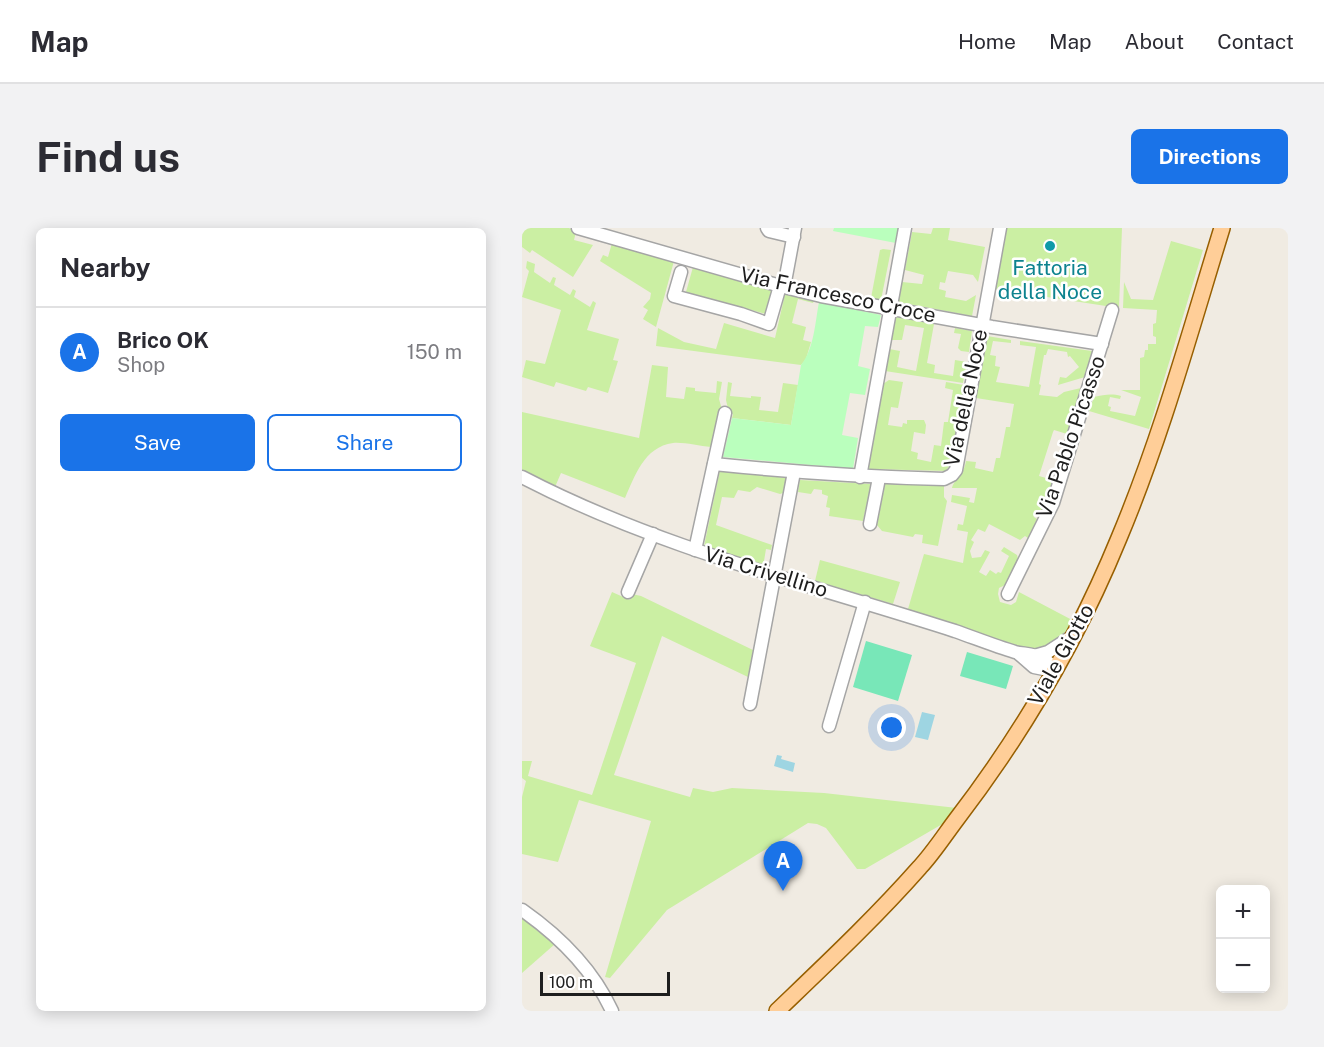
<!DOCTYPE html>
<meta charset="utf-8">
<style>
body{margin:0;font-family:"Public Sans",sans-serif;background:#f2f2f3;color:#2b2b33}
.controls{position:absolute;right:18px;bottom:18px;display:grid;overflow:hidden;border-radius:9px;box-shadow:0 3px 15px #0003}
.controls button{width:54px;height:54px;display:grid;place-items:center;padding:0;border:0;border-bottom:2px solid #e1e1e2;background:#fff;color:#2b2b33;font:30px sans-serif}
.scale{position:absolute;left:18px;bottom:15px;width:130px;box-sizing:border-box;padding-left:6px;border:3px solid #1e1e1e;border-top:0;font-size:16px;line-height:21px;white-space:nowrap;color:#1e1e1e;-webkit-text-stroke:4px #fff;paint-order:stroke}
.you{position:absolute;left:370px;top:500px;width:21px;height:21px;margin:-15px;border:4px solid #fff;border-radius:50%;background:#1a73e8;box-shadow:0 0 0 9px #1a73e833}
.badge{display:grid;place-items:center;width:39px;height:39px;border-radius:50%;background:#1a73e8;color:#fff;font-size:20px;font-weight:700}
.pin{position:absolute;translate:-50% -50px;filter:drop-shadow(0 2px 3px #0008)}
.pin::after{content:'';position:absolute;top:32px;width:21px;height:18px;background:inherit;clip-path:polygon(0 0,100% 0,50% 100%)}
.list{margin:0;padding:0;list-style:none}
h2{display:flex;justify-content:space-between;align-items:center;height:78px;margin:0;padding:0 24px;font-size:26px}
h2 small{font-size:20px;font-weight:400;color:#7c7c81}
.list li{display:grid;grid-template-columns:39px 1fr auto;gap:18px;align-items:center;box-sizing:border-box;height:90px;padding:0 24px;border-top:2px solid #e1e1e2}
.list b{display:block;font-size:22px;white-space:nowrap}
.list p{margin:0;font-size:20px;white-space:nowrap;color:#7c7c81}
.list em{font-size:20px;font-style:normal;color:#7c7c81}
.actions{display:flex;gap:12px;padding:18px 24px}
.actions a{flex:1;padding:14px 0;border:2px solid #1a73e8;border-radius:9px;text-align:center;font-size:21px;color:#1a73e8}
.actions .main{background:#1a73e8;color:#fff}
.map{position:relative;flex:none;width:766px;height:783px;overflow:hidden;border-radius:9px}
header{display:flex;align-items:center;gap:36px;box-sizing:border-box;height:84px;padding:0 30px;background:#fff;border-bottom:2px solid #e1e1e2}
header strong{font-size:28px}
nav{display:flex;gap:33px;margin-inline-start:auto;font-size:21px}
.intro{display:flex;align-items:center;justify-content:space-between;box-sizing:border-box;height:144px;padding:0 36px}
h1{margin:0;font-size:42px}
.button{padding:15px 27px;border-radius:9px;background:#1a73e8;color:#fff;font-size:21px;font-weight:700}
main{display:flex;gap:36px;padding:0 36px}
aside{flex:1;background:#fff;border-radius:9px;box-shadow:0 3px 15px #0003}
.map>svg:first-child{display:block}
.grass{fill:#cbefa3}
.park{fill:#baffbd}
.pitch{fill:#78e7b8}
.water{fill:#9ed5e2}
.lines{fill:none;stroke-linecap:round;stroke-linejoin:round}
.minor-casing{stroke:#a5a5a5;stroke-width:15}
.major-casing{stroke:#975f00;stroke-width:18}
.minor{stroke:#fff;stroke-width:12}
.major{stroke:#ffce98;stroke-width:15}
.culture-dot{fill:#0f9aa8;stroke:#fff;stroke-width:2}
.labels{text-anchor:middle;stroke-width:5;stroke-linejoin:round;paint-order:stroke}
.culture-label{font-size:21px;fill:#0d838f;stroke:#fff}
.street-label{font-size:21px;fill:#1e1e1e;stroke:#fff}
</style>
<header>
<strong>Map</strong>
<nav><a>Home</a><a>Map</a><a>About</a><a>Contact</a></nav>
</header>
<div class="intro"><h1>Find us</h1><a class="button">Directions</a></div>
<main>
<aside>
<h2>Nearby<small></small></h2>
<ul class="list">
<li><span class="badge">A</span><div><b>Brico OK</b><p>Shop</p></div><em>150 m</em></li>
</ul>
<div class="actions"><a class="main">Save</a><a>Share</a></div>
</aside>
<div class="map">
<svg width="766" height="783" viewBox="0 0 766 783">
<rect width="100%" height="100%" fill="#f0ebe2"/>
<g class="grass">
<polygon points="0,0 47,0 54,4 52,12 71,17 51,49 10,22 8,25 0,19"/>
<polygon points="411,0 428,0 426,12 463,19 456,54 451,47 426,43 423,55 418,54 417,61 424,63 423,69 444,73 454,67 450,88 376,74 380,54 400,56 402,47 383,42 390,4 409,6"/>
<polygon points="484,0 600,0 597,80 473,61"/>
<path d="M649,13l32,9 -54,179 -60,-18 5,-14c10,-2 17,-4 27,-1l-1,3 -10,-2 -2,9 3,1 -1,4 25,5 6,-19 -20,-7h19v-32l4,-1 1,-7h3v-6h8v-7l-3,-1v-12l3,-1 1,-13 -34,-2 1,-26 7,17 22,1z"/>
<polygon points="90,15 152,33 134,99 121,91 126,82 121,79 128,71 129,65 78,33 81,27 86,29"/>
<polygon points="361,21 369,22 359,72 349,70 358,22"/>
<polygon points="5,33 13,36 12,44 28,55 31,49 34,50 32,57 48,67 51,61 54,63 52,69 68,79 71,73 74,75 65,102 97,111 91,132 96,133 86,165 66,159 64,163 34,154 32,159 0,149 4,132 23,136 39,82 0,69 7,43 4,40"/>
<polygon points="171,39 250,61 244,86 164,64"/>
<polygon points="263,66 292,73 291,75 276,71 270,95 284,99 281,112 289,114 284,131 279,137 134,118 136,100 162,114 194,121 202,95 253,110"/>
<polygon points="374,89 412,96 405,135 413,137 412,145 431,148 433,132 445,134 441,155 363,143 367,121 378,123 375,139 394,143 402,100 383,97 380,112 369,112"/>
<polygon points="433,100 450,103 447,124 439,123 436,120 439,106 432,105"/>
<path d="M465,108l24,4v3l-18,-2 -3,14 6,1 -1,10 5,1 -4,15 33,5 7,-40 -16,-2v-4l72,10 -7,26 -27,8 2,-8 6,1 13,-11 -9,-11 -2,1 -1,-5 -19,-3 -2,6h-2l-5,29 2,1 -2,10 18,2 7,-5 17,-4 -14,46 -13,-4 -1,2 -14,44 14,4 -10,29 -6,2 -3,6 3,2 -9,19 -3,-2 -5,4 -31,-16 -4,8 -7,-3 -7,11 3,2 -4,9 2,7 9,-1 4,-7 5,2 -11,20 7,4 4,-6 6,4 2,-2 3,1 8,-17 -8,-5 3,-4 13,8 1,4 -13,26 -6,3 -1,6 2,8 11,3 5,-3 3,-10 55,29 -11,20 -31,10 -124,-42 16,-55 39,9 5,-31 -11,-2 1,-6 5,1 4,-19 -16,-4 1,-7 18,3 -1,4 5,1 3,-15h-25c3,-11 11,-10 14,-27l10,1 -1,6 18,4 3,-14h4l6,-31h4l4,-23 -38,-6z"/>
<path d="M130,137l16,2 -2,30 18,2 2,-12 9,1v3l21,2 1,-12 5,1 -3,17 4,14 -5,-1 -7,35c-12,-1 -27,-5 -38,-4 -29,4 -38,33 -48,55l-64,-25 -6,14 -33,-16v-59l117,26z"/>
<polygon points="367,152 381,154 376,180 369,179 366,197 380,199 381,195 385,196 385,192 402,192 404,197 403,206 392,204 389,223 396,225 395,231 409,234 412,217 419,218 422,194 426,194 431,162 423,160 424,154 442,157 429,235 424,243 346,241 361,156"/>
<polygon points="206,154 210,155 208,168 229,170 229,168 239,169 237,182 256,184 261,155 276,157 269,197 210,190 211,186 207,185 204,172"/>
<polygon points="198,242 264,250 261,265 258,266 235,259 228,264 216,262 212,270 200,269 194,297 250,317 249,322 244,321 242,333 247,335 246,337 240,338 182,318"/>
<polygon points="278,252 349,256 341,293 307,288 308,280 304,279 306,268 300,266 300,262 292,261 289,266 276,264"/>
<polygon points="363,256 422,257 422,269 425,273 416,318 400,315 401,307 393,306 391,309 360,303 355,297"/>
<polygon points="298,332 378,354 371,376 293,353"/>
<polygon points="90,364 108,372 110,366 119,368 231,422 226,449 140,408 92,547 168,569 171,560 191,564 210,560 302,565 435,580 429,591 343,641 335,641 304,600 295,596 286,595 145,682 88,750 83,749 129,593 57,572 36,634 0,626 0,569 4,553 0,550 0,533 10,533 6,548 70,567 114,435 68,418"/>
<polygon points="0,689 21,704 33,716 0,745"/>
</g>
<g class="park">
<polygon points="312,0 377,0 374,15 311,3"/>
<path d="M297,74l62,13 -3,12 -13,-1 -7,40 12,3 -5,26 -15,-2 -8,42 16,3 -5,31 -130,-12 9,-39 59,7 10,-60c13,-16 14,-42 18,-63z"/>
</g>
<g class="pitch">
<polygon points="344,413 390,427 376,473 331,459"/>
<polygon points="445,424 491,438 484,461 438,448"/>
</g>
<g class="water">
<polygon points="400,484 413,487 406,512 393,509"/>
<polygon points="255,527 260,528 259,531 273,535 271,544 252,538"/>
</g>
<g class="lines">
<g class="minor-casing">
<g id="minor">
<polyline points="56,0 262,59 299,68 470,99 580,116"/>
<polyline points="245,0 247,3 272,9"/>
<polyline points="159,44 152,68 219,86 247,96 258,58"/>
<polyline points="262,59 273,0"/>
<path d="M192,236c77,8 153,13 230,15l8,-4 4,-5 44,-242"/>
<path d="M0,249c136,71 287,107 433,154 20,7 40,15 60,21 9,2 19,2 27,6 6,2 9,7 12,13"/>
<polyline points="338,249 383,0"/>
<polyline points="348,296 357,250"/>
<polyline points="173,322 203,185"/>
<polyline points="106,364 131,306"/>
<polyline points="486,366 531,275 590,82"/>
<polyline points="497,426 512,439 532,443"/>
<polyline points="512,428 526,424 549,409"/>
<polyline points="228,476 272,244"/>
<polyline points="307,498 343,374"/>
<path d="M0,682c37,26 71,60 90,101"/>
</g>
</g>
<g class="major-casing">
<path id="major" d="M255,783c49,-47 98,-93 143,-144 13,-14 24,-31 36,-47 66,-86 122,-182 163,-282 42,-100 71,-206 103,-310"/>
</g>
<use href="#minor" class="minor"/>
<use href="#major" class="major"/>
</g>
<circle class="culture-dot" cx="528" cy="18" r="6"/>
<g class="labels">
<g class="culture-label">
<text x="528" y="47">Fattoria<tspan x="528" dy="24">della Noce</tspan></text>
</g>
<g class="street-label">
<text transform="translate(316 67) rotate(12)" y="7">Via Francesco Croce</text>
<text transform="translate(444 170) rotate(-78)" y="7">Via della Noce</text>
<text transform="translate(549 209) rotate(-71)" y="7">Via Pablo Picasso</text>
<text transform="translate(244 344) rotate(17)" y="7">Via Crivellino</text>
<text transform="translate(539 427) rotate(-61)" y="7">Viale Giotto</text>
</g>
</g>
</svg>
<div class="controls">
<button>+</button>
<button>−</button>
</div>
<div class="scale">100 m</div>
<div class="you"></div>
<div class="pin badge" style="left:261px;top:663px">A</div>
</div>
</main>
